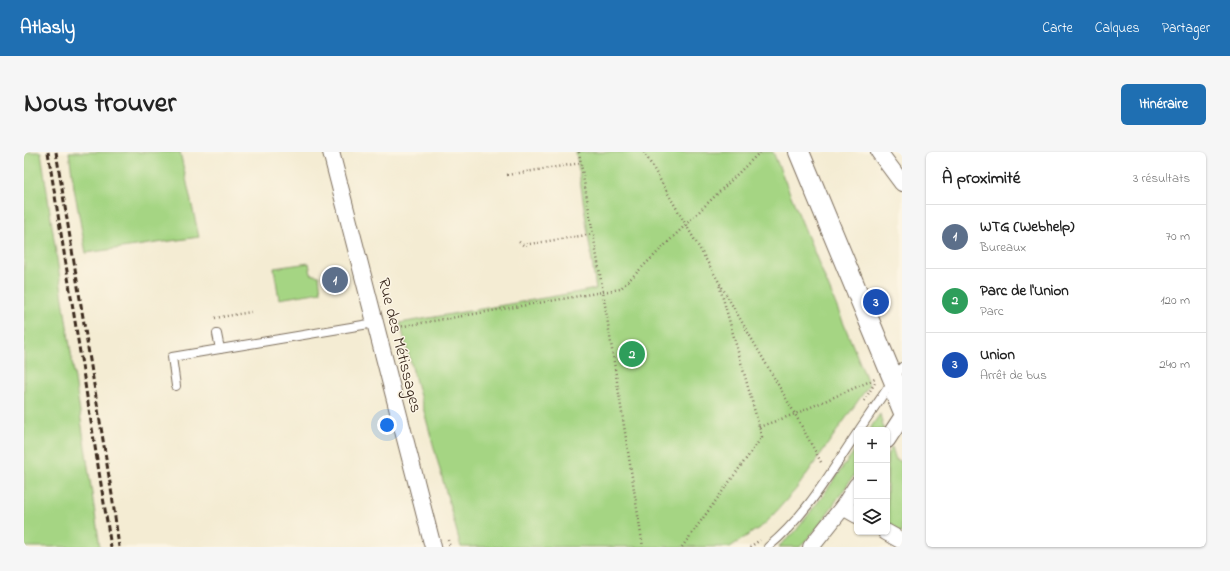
<!DOCTYPE html>
<html lang="fr">
<meta charset="utf-8">
<style>
body{margin:0;font-family:"Indie Flower",sans-serif;background:#f6f6f6;color:#222}
.controls{position:absolute;right:12px;bottom:12px;display:grid;overflow:hidden;border-radius:6px;box-shadow:0 1px 3px #0004}
.controls button{width:36px;height:36px;display:grid;place-items:center;padding:0;border:0;border-bottom:1px solid #e0e0e0;background:#fff;color:#222;font:20px sans-serif}
.you{position:absolute;left:363px;top:273px;width:14px;height:14px;margin:-10px;border:3px solid #fff;border-radius:50%;background:#1a73e8;box-shadow:0 0 0 6px #1a73e833}
.badge{display:grid;place-items:center;width:26px;height:26px;border-radius:50%;background:#1f6fb2;color:#fff;font-size:13px;font-weight:700}
.pin{position:absolute;translate:-50% -50%;border:2px solid #fff;box-shadow:0 1px 4px #0006}
.list{margin:0;padding:0;list-style:none}
h2{display:flex;justify-content:space-between;align-items:center;height:52px;margin:0;padding:0 16px;font-size:17px}
h2 small{font-size:13px;font-weight:400;color:#767676}
.list li{display:grid;grid-template-columns:26px 1fr auto;gap:12px;align-items:center;box-sizing:border-box;height:64px;padding:0 16px;border-top:1px solid #e0e0e0}
.list b{display:block;font-size:15px;white-space:nowrap}
.list p{margin:0;font-size:13px;white-space:nowrap;color:#767676}
.list em{font-size:13px;font-style:normal;color:#767676}
.icon{flex:none;width:22px;height:22px;fill:none;stroke:currentColor;stroke-width:2;stroke-linecap:round;stroke-linejoin:round}
.map{position:relative;flex:none;width:878px;height:395px;overflow:hidden;border-radius:6px}
header{display:flex;align-items:center;gap:24px;box-sizing:border-box;height:56px;padding:0 20px;background:#1f6fb2;color:#fff}
header strong{font-size:19px}
nav{display:flex;gap:22px;margin-inline-start:auto;font-size:14px}
.intro{display:flex;align-items:center;justify-content:space-between;box-sizing:border-box;height:96px;padding:0 24px}
h1{margin:0;font-size:28px}
.button{padding:10px 18px;border-radius:6px;background:#1f6fb2;color:#fff;font-size:14px;font-weight:700}
main{display:flex;gap:24px;padding:0 24px}
aside{flex:1;background:#fff;border-radius:6px;box-shadow:0 1px 3px #0004}
.map>svg:first-child{display:block}
.green{fill:#a5d583;stroke:#708050}
.lines{fill:none;stroke-linecap:round;stroke-linejoin:round}
.service-casing{stroke:#7c6e5d;stroke-width:10}
.minor-casing{stroke:#7c6e5d;stroke-width:18}
.tertiary-casing{stroke:#7c6e5d;stroke-width:22}
.path{stroke:#7c6e5d;stroke-width:2.5;stroke-dasharray:1 3;stroke-linecap:butt}
.service{stroke:#fff;stroke-width:8}
.minor{stroke:#fff;stroke-width:16}
.tertiary{stroke:#fff;stroke-width:20}
.rail{stroke:#3b2a1e;stroke-width:3;stroke-dasharray:6 3;stroke-linecap:butt}
.labels{text-anchor:middle;stroke-width:3;stroke-linejoin:round;paint-order:stroke}
.street-label{font-size:17px;fill:#3b2a1e;stroke:#fcf5e5}
</style>
<header>
<strong>Atlasly</strong>
<nav><a>Carte</a><a>Calques</a><a>Partager</a></nav>
</header>
<div class="intro"><h1>Nous trouver</h1><a class="button">Itinéraire</a></div>
<main>
<div class="map">
<svg width="878" height="395" viewBox="0 0 878 395">
<rect width="100%" height="100%" fill="#fcf5e5"/>
<filter id="ink" filterUnits="userSpaceOnUse"><feTurbulence type="fractalNoise" baseFrequency=".025" numOctaves="2"/><feDisplacementMap in="SourceGraphic" scale="8" xChannelSelector="R" yChannelSelector="G"/><feConvolveMatrix kernelMatrix="1 2 1 2 8 2 1 2 1" color-interpolation-filters="sRGB"/></filter>
<filter id="wash" filterUnits="userSpaceOnUse"><feTurbulence type="fractalNoise" baseFrequency=".012" numOctaves="4" result="noise"/><feDisplacementMap in="SourceGraphic" scale="16" xChannelSelector="R" yChannelSelector="G"/><feGaussianBlur stdDeviation="0.9" result="paint"/><feColorMatrix in="noise" values="0 0 0 0 0 0 0 0 0 0 0 0 0 0 0 0 0 1.4 0 .05"/><feComposite in="paint" operator="in"/></filter>
<g filter="url(#wash)">
<rect width="100%" height="100%" fill="#f4ecd3"/>
<g class="green">
<polygon points="0,0 17,0 76,395 0,395"/>
<polygon points="45,0 156,0 175,85 62,101 50,36"/>
<polygon points="552,0 749,0 845,233 773,336 741,372 706,395 437,395 376,171 572,137"/>
<polygon points="285,111 287,122 295,124 297,140 255,147 250,116"/>
<polygon points="856,262 860,278 845,278"/>
<polygon points="833,295 833,319 793,376 776,395 754,395 771,380 798,345"/>
<polygon points="868,295 872,308 878,310 878,382 863,372 863,303"/>
</g>
</g>
<g filter="url(#ink)">
<g class="lines">
<g class="service-casing">
<g id="service">
<polyline points="193,182 196,197"/>
<polyline points="152,234 148,205 351,171"/>
<polyline points="867,245 877,269"/>
<polyline points="835,278 878,215"/>
<path d="M744,395c38,-31 62,-74 89,-114"/>
</g>
</g>
<g class="minor-casing">
<g id="minor">
<polyline points="307,0 409,395"/>
<polyline points="855,0 878,31"/>
<polyline points="863,288 878,265"/>
<polyline points="819,355 833,363"/>
<polyline points="862,380 878,389"/>
<polyline points="787,395 819,355 833,333"/>
</g>
</g>
<g class="tertiary-casing">
<polyline id="tertiary" points="775,0 878,248"/>
</g>
<g class="path">
<polyline points="555,0 579,140 619,395"/>
<polyline points="620,0 771,262 798,312"/>
<polyline points="483,23 557,11"/>
<polyline points="495,90 499,93 569,82"/>
<polyline points="191,166 227,160"/>
<polyline points="374,175 596,137 736,0"/>
<polyline points="840,249 852,229"/>
<polyline points="735,275 771,262 851,227"/>
<polyline points="424,388 426,395"/>
<polyline points="658,395 738,285 695,132"/>
<polyline points="726,395 736,388"/>
</g>
<use href="#service" class="service"/>
<use href="#minor" class="minor"/>
<use href="#tertiary" class="tertiary"/>
<g class="rail">
<polyline points="24,0 87,395"/>
<polyline points="32,0 88,343 95,395"/>
</g>
</g>
</g>
<g class="labels">
<g class="street-label">
<text transform="translate(377 193) rotate(76)" y="6">Rue des Métissages</text>
</g>
</g>
</svg>
<div class="controls">
<button>+</button>
<button>−</button>
<button><svg class="icon" aria-label="layers" viewBox="0 0 24 24"><path d="M12 4l9 5-9 5-9-5zM3 14l9 5 9-5"/></svg></button>
</div>
<div class="you"></div>
<div class="pin badge" style="left:311px;top:128px;background:#5c6f8a">1</div>
<div class="pin badge" style="left:608px;top:202px;background:#2e9e5b">2</div>
<div class="pin badge" style="left:852px;top:150px;background:#1a4fb4">3</div>
</div>
<aside>
<h2>À proximité<small>3 résultats</small></h2>
<ul class="list">
<li><span class="badge" style="background:#5c6f8a">1</span><div><b>WTG (Webhelp)</b><p>Bureaux</p></div><em>70 m</em></li>
<li><span class="badge" style="background:#2e9e5b">2</span><div><b>Parc de l'Union</b><p>Parc</p></div><em>120 m</em></li>
<li><span class="badge" style="background:#1a4fb4">3</span><div><b>Union</b><p>Arrêt de bus</p></div><em>240 m</em></li>
</ul>
</aside>
</main>
